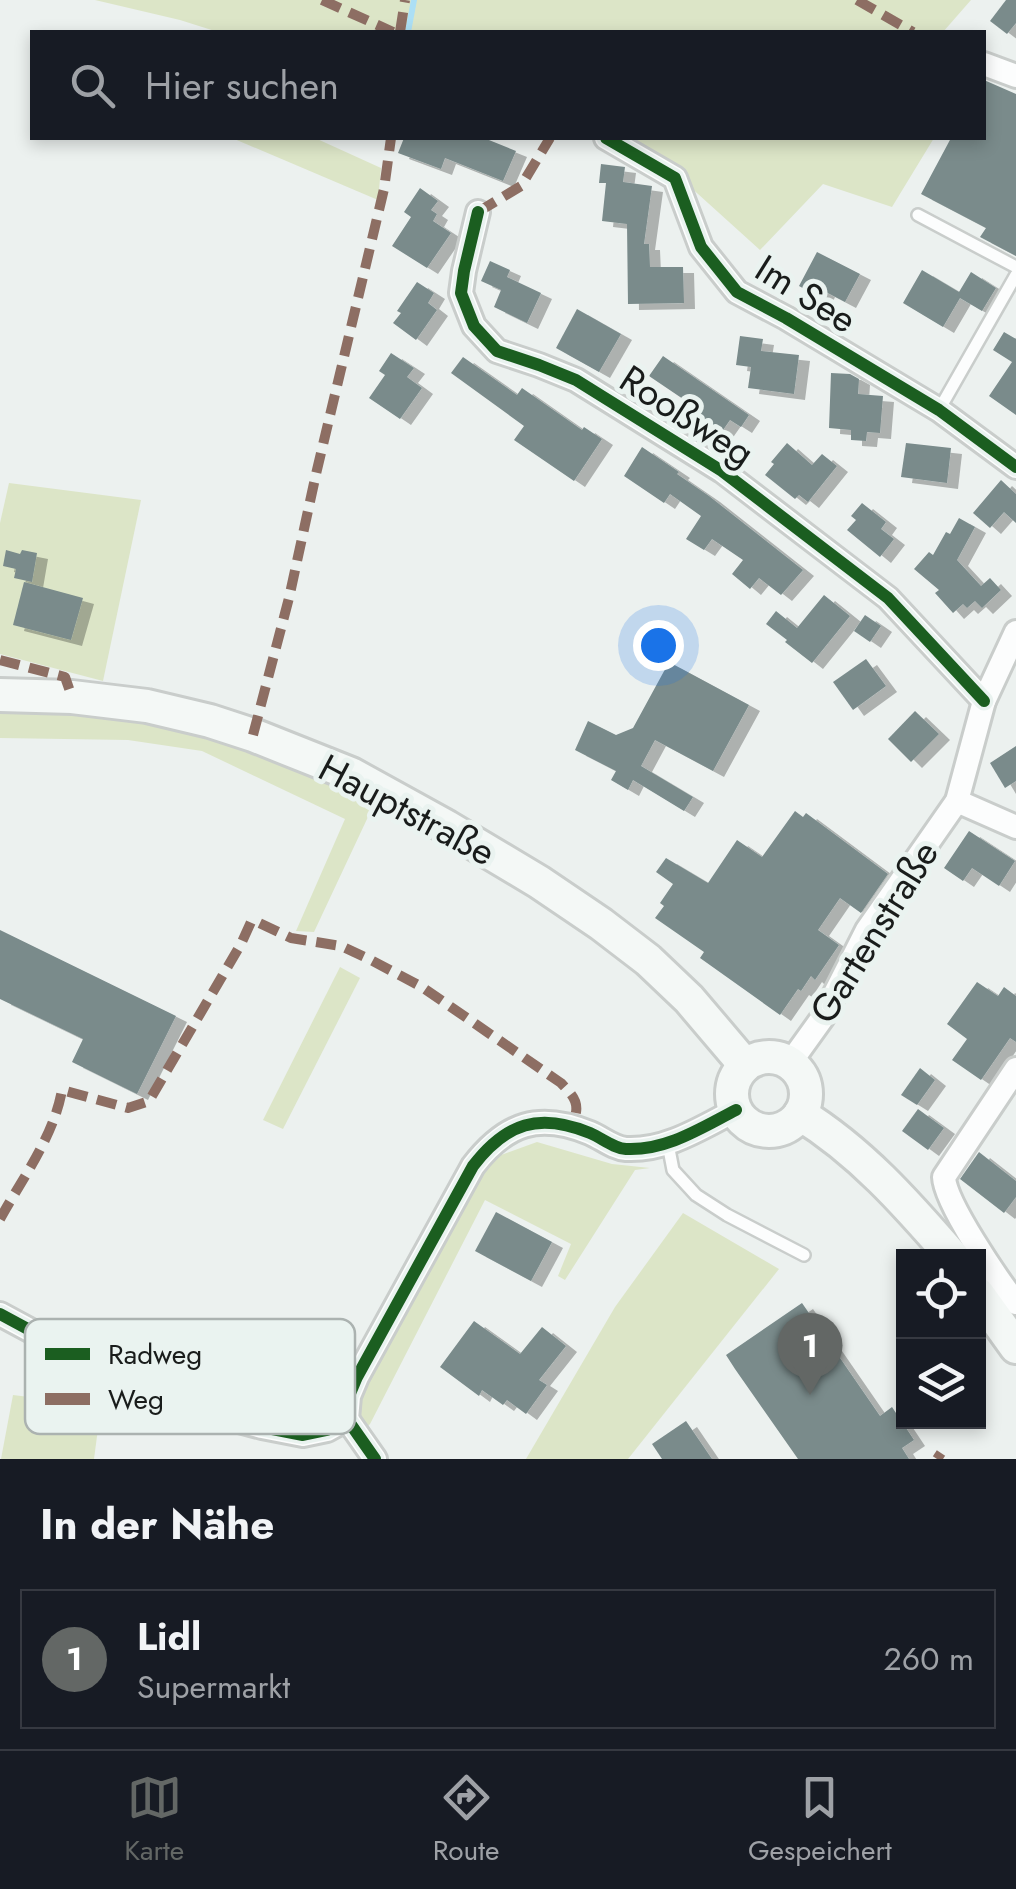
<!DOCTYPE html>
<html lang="de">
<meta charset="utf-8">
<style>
body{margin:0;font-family:Jost,sans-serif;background:#20242c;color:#f1f3f6}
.controls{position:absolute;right:30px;bottom:30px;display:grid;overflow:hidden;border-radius:0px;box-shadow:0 5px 15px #0003}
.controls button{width:90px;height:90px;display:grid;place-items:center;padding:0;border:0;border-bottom:2px solid #363941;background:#171b24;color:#f1f3f6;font:50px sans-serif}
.you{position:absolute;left:658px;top:645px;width:35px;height:35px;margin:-25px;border:8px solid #fff;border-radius:50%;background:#1a73e8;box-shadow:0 0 0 15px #1a73e833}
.badge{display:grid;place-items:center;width:65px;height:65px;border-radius:50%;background:#636765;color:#fff;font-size:32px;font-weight:700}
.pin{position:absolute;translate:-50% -82px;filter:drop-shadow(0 2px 5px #0008)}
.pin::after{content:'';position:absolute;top:52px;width:35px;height:30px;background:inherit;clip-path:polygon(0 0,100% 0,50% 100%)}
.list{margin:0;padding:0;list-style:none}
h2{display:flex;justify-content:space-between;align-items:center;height:130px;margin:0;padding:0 40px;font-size:42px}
h2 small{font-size:32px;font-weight:400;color:#9ea1a6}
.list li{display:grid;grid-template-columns:65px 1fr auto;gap:30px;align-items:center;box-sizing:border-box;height:140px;margin:0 20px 20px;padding:0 20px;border:2px solid #363941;border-radius:0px}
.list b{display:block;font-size:38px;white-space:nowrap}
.list p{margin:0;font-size:32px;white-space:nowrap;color:#9ea1a6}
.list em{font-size:32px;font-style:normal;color:#9ea1a6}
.icon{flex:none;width:55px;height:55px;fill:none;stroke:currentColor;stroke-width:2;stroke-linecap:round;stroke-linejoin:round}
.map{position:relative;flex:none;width:1016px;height:1459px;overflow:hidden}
.search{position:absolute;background:#171b24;box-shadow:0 5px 15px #0003;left:30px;right:30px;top:30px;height:110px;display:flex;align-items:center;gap:25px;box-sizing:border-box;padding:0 35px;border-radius:0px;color:#9ea1a6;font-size:38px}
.sheet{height:290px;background:#171b24}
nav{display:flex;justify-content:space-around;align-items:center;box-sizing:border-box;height:140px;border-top:2px solid #363941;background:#171b24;font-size:28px;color:#9ea1a6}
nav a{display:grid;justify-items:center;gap:5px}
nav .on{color:#636765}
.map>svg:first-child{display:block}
.green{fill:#dce5c7}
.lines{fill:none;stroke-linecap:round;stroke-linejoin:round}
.stream{stroke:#acdff5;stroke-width:6}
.building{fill:#7a8b8b;filter:url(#shadow)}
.lane-casing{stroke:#c9cdcb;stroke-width:16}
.street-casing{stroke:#c9cdcb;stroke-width:28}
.secondary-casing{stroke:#c9cdcb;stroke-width:38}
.lane{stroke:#fcfdfd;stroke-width:11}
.street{stroke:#fcfdfd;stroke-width:22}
.secondary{stroke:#f4f8f6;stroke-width:32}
.quiet{stroke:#8d6e63;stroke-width:10;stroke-dasharray:20 10;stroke-linecap:butt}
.cycleway-casing{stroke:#eaf3f0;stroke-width:19}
.cycleway{stroke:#1b5e20;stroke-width:12}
.labels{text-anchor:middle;stroke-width:10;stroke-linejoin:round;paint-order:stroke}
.street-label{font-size:38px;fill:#191c1b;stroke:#eaf3f0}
.key{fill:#eaf3f0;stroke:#abb2b0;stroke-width:2.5}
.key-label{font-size:28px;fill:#191c1b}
</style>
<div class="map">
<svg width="1016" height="1459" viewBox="0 0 1016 1459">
<defs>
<filter id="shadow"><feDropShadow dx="11" dy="6" stdDeviation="0" flood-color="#0004"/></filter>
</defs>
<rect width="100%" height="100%" fill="#ecf1ef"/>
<g class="green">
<polygon points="95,0 971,0 943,32 218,32 180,20"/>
<polygon points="232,138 315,138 381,168 378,200"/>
<polygon points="613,138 934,138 892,207 823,184 760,250 677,175"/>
<polygon points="9,483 141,500 103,681 0,654 0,523"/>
<path d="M0,710c54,2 107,3 160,13 75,15 145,49 215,79l-61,130 -18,-1 49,-112 -143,-68 -74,-11 -128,-2z"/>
<polygon points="340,967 360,978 283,1129 263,1120"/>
<polygon points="537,1142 612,1164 650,1168 635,1170 565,1280 558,1276 571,1244 485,1200 370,1424 360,1434 334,1433 493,1158"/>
<polygon points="683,1213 779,1269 628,1459 526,1459 615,1307"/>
<polygon points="13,1395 101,1406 94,1459 1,1459"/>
</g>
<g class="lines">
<polyline class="stream" points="408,32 414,0"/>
</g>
<g class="building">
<polygon points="1006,0 1016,0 1016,23 1007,34 990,21"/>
<polygon points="984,80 1016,94 1016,256 980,237 986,228 921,194 951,138 984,138"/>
<polygon points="404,138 484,138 516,151 503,181 445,158 441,169 398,153"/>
<polygon points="601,164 625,167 623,182 652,186 644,244 649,244 650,267 683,267 684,303 628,304 627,224 602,221 606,183 599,183"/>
<polygon points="420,188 438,201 431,210 437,214 433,221 451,233 427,268 392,246 411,217 404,212"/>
<polygon points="817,252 860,274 845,302 824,291 821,298 799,286"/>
<polygon points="490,261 510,270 507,277 541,293 527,323 494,307 501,290 481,281"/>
<polygon points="922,270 959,292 971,272 996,288 982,311 960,298 943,327 903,303"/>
<polygon points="417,282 434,293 428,303 437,310 416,340 393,323 401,313 397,311"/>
<polygon points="577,309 621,334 599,372 556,348"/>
<polygon points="1004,332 1016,339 1016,415 989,396 1012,362 993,350"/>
<polygon points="740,336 763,339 761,351 799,355 794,394 748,388 751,367 736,365"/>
<polygon points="391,353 414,368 407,377 422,388 400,419 369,398 385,375 379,371"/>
<polygon points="663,356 749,415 741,427 730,420 716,440 674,412 683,399 649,376"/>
<polygon points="463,357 517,395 522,388 582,430 584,427 602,439 574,481 514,440 524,426 451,373"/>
<polygon points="831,373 850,374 859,379 858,394 883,396 880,433 867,432 866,441 851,440 851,430 829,428"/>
<polygon points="787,443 812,465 822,454 837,466 808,502 799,495 795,499 765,475 774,464 771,462"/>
<polygon points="906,443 951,448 947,483 901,477"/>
<polygon points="642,447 679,472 677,474 709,496 803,570 781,595 759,578 750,589 732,574 743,560 712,539 704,550 686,539 701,516 670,494 664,503 624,476"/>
<polygon points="1001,480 1016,494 1016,523 1004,512 990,528 973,513"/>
<polygon points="862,503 886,522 881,529 894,539 880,557 847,530 856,520 851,516"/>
<polygon points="959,518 975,527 957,560 981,586 990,578 1001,590 982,608 975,601 967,608 963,604 953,613 935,593 939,590 914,569 929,552 933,555 946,532 950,534"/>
<polygon points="6,550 20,554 22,550 37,553 32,582 14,578 16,569 3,566"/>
<polygon points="24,582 83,598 71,640 13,625"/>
<polygon points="824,595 850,616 812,663 785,642 787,640 766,624 776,611 797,628"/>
<polygon points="865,615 881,626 870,642 854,631"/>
<polygon points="866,659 886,686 853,710 833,682"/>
<polygon points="669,662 749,705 713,771 655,740 641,766 693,797 684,811 633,780 628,790 611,780 616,771 575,750 588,721 616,735 633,728"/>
<polygon points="915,711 939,734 911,762 888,739"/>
<polygon points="1016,746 1016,781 1005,788 990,763"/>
<polygon points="795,811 803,817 806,813 888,874 861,913 840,898 818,930 839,945 815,980 811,976 801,991 798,989 780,1015 700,958 704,952 655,918 664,906 660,903 673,884 656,872 666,858 708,883 737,840 762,857"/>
<polygon points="969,831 1015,861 999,886 972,868 963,881 944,868"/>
<polygon points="0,930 176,1016 137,1094 72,1062 83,1039 0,999"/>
<polygon points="977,982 998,996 1004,987 1016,996 1016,1042 1010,1038 981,1080 952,1060 967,1039 947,1024"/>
<polygon points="920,1068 935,1080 917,1105 901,1095"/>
<polygon points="918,1109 944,1128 928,1150 902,1131"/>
<polygon points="979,1152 1016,1181 1016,1197 1004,1213 960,1179"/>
<polygon points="496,1212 552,1242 531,1281 475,1251"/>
<polygon points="802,1303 880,1416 892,1407 914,1440 902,1448 909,1459 798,1459 735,1369 726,1355"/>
<polygon points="474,1321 520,1354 542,1327 566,1346 539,1380 547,1385 526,1414 507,1400 503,1405 482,1390 479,1396 440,1367"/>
<polygon points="686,1421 712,1459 662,1459 652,1444"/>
</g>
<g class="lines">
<g class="lane-casing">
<g id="lane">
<polyline points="918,215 1016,267"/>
<polyline points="939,410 1016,275"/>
<polyline points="668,1144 673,1170 696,1195 727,1215 804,1255"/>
</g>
</g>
<g class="street-casing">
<g id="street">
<polyline points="984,64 1016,76"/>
<polyline points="606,138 675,178 701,247 737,292 786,318 939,410 1016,467"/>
<polyline points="478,212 464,271 461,293 474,326 497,351 539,365 576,380 722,471 888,598 984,701"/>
<polyline points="957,801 1016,827"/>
<polyline points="790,1063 823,1017 867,930 957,801 984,701 1016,632"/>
<path d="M1016,1069l-72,108c1,26 54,103 72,126"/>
<polyline points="0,1314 89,1362 152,1392 205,1412 262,1427 303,1435 327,1430 347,1419 375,1459"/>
<path d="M347,1419l2,-23 8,-19 116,-211c33,-43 66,-54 117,-33 12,5 23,15 36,16 40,2 75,-21 110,-39"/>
</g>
</g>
<g class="secondary-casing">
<g id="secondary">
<polyline points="0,695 72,697 147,706 210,721 253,735 351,774 447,827 539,882 601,924 648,960 689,999 745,1065"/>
<circle cx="769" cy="1094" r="37"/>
<path d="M800,1114c60,37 106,89 152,142"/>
<polyline points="978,1294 1016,1347"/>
</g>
</g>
<use href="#lane" class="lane"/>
<use href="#street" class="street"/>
<use href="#secondary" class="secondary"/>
<g class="quiet">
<polyline points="322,0 393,32"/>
<polyline points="857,0 913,32"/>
<polyline points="400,32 405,0"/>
<polyline points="478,212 521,186 550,138"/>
<polyline points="0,660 65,677 72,697"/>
<polyline points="253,735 289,598 316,474 384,189 391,138"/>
<path d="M0,1219c22,-40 54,-83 62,-129l66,18 21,-7 92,-157 10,-22 4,-1 36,17 50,8 28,13 53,28 139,96c16,17 20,21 10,44"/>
<polyline points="937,1459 941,1453"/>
</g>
<g class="cycleway-casing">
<g id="cycleway">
<polyline points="606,138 675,178 701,247 737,292 786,318 939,410 1016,467"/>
<polyline points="478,212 464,271 461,293 474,326 497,351 539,365 576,380 722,471 888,598 984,701"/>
<polyline points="0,1314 89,1362 152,1392 205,1412 262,1427 303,1435 327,1430 347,1419 375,1459"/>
<path d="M347,1419l2,-23 8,-19 116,-211c33,-43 66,-54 117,-33 12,5 23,15 36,16 40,2 75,-21 110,-39"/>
</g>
</g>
<use href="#cycleway" class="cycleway"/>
</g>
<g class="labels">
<g class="street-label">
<text transform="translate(806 294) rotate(32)" y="13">Im See</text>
<text transform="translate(687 416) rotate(33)" y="13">Rooßweg</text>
<text transform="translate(407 810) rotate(28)" y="13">Hauptstraße</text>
<text transform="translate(874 932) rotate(-58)" y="13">Gartenstraße</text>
</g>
</g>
<rect x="25" y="1319" width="330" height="115" rx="15" class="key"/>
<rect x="45" y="1348" width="45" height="12" fill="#1b5e20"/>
<rect x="45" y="1393" width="45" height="12" fill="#8d6e63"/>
<g class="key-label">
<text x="108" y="1364">Radweg</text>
<text x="108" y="1409">Weg</text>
</g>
</svg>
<div class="controls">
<button><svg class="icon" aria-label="locate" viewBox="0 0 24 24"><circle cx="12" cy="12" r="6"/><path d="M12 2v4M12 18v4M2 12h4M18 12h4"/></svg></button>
<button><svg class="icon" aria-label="layers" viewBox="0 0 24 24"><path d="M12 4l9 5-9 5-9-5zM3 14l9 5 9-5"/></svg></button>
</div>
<div class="you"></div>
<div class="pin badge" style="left:810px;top:1395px">1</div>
<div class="search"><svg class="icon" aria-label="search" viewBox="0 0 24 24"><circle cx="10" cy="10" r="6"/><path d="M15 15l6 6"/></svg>Hier suchen</div>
</div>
<section class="sheet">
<h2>In der Nähe<small></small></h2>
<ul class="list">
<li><span class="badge">1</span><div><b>Lidl</b><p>Supermarkt</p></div><em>260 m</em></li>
</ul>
</section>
<nav>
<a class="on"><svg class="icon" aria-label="map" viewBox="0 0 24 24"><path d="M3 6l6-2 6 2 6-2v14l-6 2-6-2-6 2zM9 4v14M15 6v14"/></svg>Karte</a>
<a><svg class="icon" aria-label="directions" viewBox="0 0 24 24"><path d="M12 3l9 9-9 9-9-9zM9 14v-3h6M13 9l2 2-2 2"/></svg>Route</a>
<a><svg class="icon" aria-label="saved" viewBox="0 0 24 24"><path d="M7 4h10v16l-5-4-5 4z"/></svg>Gespeichert</a>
</nav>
